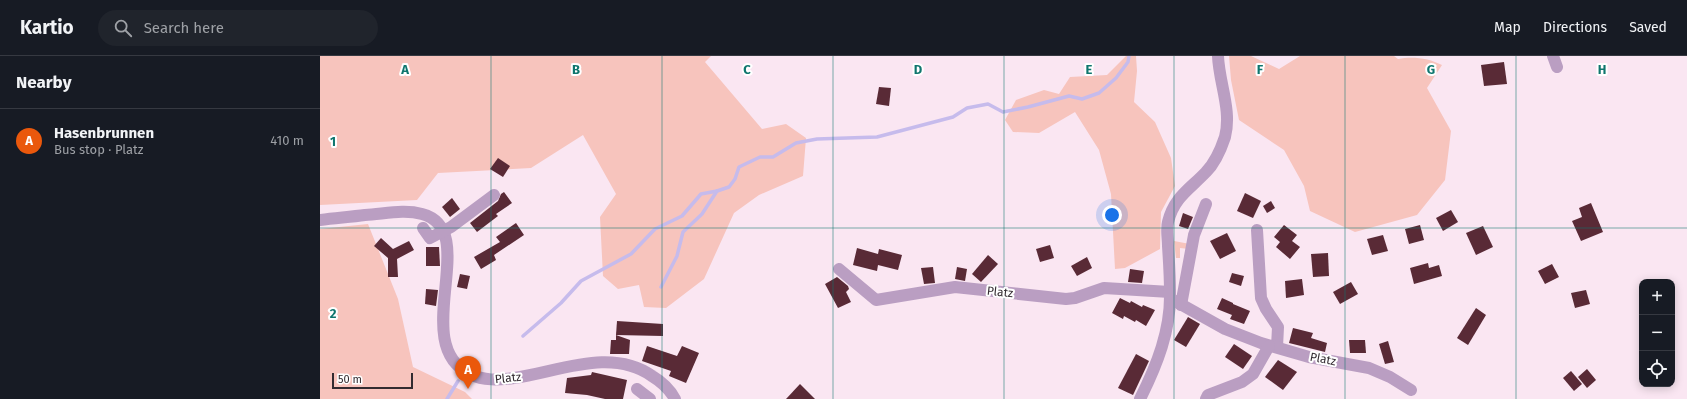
<!DOCTYPE html>
<meta charset="utf-8">
<style>
body{margin:0;font-family:"Fira Sans",sans-serif;background:#20242c;color:#f1f3f6}
.controls{position:absolute;right:12px;bottom:12px;display:grid;overflow:hidden;border-radius:8px;box-shadow:0 2px 10px #0003}
.controls button{width:36px;height:36px;display:grid;place-items:center;padding:0;border:0;border-bottom:1px solid #363941;background:#171b24;color:#f1f3f6;font:20px sans-serif}
.scale{position:absolute;left:12px;bottom:10px;width:81px;box-sizing:border-box;padding-left:4px;border:2px solid #322b30;border-top:0;font-size:11px;line-height:14px;white-space:nowrap;color:#322b30;-webkit-text-stroke:3px #fff;paint-order:stroke}
.you{position:absolute;left:792px;top:159px;width:14px;height:14px;margin:-10px;border:3px solid #fff;border-radius:50%;background:#1a73e8;box-shadow:0 0 0 6px #1a73e833}
.badge{display:grid;place-items:center;width:26px;height:26px;border-radius:50%;background:#ea580c;color:#fff;font-size:13px;font-weight:700}
.pin{position:absolute;translate:-50% -33px;filter:drop-shadow(0 1px 2px #0008)}
.pin::after{content:'';position:absolute;top:21px;width:14px;height:12px;background:inherit;clip-path:polygon(0 0,100% 0,50% 100%)}
.list{margin:0;padding:0;list-style:none}
h2{display:flex;justify-content:space-between;align-items:center;height:52px;margin:0;padding:0 16px;font-size:17px}
h2 small{font-size:13px;font-weight:400;color:#9ea1a6}
.list li{display:grid;grid-template-columns:26px 1fr auto;gap:12px;align-items:center;box-sizing:border-box;height:64px;padding:0 16px;border-top:1px solid #363941}
.list b{display:block;font-size:15px;white-space:nowrap}
.list p{margin:0;font-size:13px;white-space:nowrap;color:#9ea1a6}
.list em{font-size:13px;font-style:normal;color:#9ea1a6}
.icon{flex:none;width:22px;height:22px;fill:none;stroke:currentColor;stroke-width:2;stroke-linecap:round;stroke-linejoin:round}
.map{position:relative;flex:none;width:1367px;height:343px;overflow:hidden}
header{display:flex;align-items:center;gap:24px;box-sizing:border-box;height:56px;padding:0 20px;background:#171b24;border-bottom:1px solid #363941}
header strong{font-size:19px}
nav{display:flex;gap:22px;margin-inline-start:auto;font-size:14px}
.search{width:280px;height:36px;background:#20242c;display:flex;align-items:center;gap:10px;box-sizing:border-box;padding:0 14px;border-radius:22px;color:#9ea1a6;font-size:15px}
main{display:flex}
aside{flex:1;background:#171b24}
.map>svg:first-child{display:block}
.green{fill:#f7c4bd}
.lines{fill:none;stroke-linecap:round;stroke-linejoin:round}
.stream{stroke:#c6bbec;stroke-width:3.5}
.building{fill:#592a36}
.minor{stroke:#ba9ec2;stroke-width:12}
.grid{fill:none;stroke:#0f766e;stroke-width:1;stroke-opacity:0.55}
.labels{text-anchor:middle;stroke-width:4;stroke-linejoin:round;paint-order:stroke}
.street-label{font-size:12px;fill:#322b30;stroke:#fff}
.grid-label{font-size:13px;text-anchor:middle;font-weight:bold;fill:#0f766e;stroke:#fff;stroke-width:4;stroke-linejoin:round;paint-order:stroke}
</style>
<header>
<strong>Kartio</strong>
<div class="search"><svg class="icon" aria-label="search" viewBox="0 0 24 24"><circle cx="10" cy="10" r="6"/><path d="M15 15l6 6"/></svg>Search here</div>
<nav><a>Map</a><a>Directions</a><a>Saved</a></nav>
</header>
<main>
<aside>
<h2>Nearby<small></small></h2>
<ul class="list">
<li><span class="badge">A</span><div><b>Hasenbrunnen</b><p>Bus stop · Platz</p></div><em>410 m</em></li>
</ul>
</aside>
<div class="map">
<svg width="1367" height="343" viewBox="0 0 1367 343">
<rect width="100%" height="100%" fill="#fae6f2"/>
<g class="green">
<polygon points="0,0 391,0 385,6 442,73 466,68 486,82 483,120 439,139 414,157 384,223 346,252 324,251 319,229 298,233 283,220 280,161 296,138 263,79 211,112 118,117 97,144 0,149"/>
<polygon points="806,0 816,0 817,15 814,46 835,66 851,102 855,130 841,156 840,193 805,212 795,213 791,138 779,94 755,56 719,77 693,76 685,64 696,44 724,34 739,38 750,21 787,19"/>
<path d="M909,0h22l28,13 21,-13h94l4,3c14,-3 31,-1 44,6l-15,23 24,43 -6,49 -28,35 -62,17 -45,-21 -6,-25 -20,-36 -45,-30 -8,-40z"/>
<polygon points="48,168 78,243 93,311 145,336 152,343 0,343 0,173"/>
<polygon points="854,185 870,188 869,193 860,192 860,202 856,202"/>
</g>
<g class="lines">
<g class="stream">
<polyline points="341,231 357,200 363,176 382,158 397,135 409,131 415,123 419,111 440,101 453,101 476,87 497,83 557,81 633,61 647,52 668,48 683,56 708,51 749,40 762,43 779,37 796,22 808,6 809,0"/>
<polyline points="203,280 241,247 261,225 311,198 335,173 362,160 381,138 397,135"/>
<polyline points="127,343 138,325"/>
</g>
</g>
<g class="building">
<polygon points="1184,6 1187,28 1164,30 1161,9"/>
<polygon points="559,31 571,32 569,50 556,48"/>
<polygon points="178,102 190,110 183,121 170,113"/>
<polygon points="184,136 192,147 176,158 178,160 157,176 150,167 178,145 181,138"/>
<polygon points="925,137 941,145 933,162 917,155"/>
<polygon points="132,142 140,153 130,161 122,151"/>
<polygon points="951,145 955,152 947,157 943,150"/>
<polygon points="1271,147 1283,176 1261,185 1252,165 1262,161 1259,152"/>
<polygon points="1131,154 1138,166 1123,175 1116,162"/>
<polygon points="863,157 873,161 868,173 859,170"/>
<polygon points="196,167 204,179 174,199 176,204 161,213 154,201 180,186 176,181"/>
<polygon points="964,169 977,179 972,185 980,191 970,203 956,191 960,186 954,181"/>
<polygon points="1100,169 1104,184 1089,188 1085,173"/>
<polygon points="1163,170 1173,191 1156,199 1146,177"/>
<polygon points="907,177 916,195 900,203 890,185"/>
<polygon points="1063,179 1068,195 1052,199 1047,183"/>
<polygon points="61,182 73,193 89,185 94,194 77,203 78,221 68,221 68,202 54,190"/>
<polygon points="730,189 734,202 720,206 716,193"/>
<polygon points="106,191 119,191 120,210 106,210"/>
<polygon points="537,192 558,198 559,193 582,199 578,214 558,209 557,215 533,209"/>
<polygon points="1008,197 1009,220 993,221 991,198"/>
<polygon points="668,199 678,208 661,226 652,218"/>
<polygon points="767,201 772,212 757,220 751,210"/>
<polygon points="1108,207 1109,212 1119,209 1122,220 1094,228 1090,212"/>
<polygon points="1232,208 1239,221 1225,228 1218,215"/>
<polygon points="613,211 615,227 604,228 601,212"/>
<polygon points="637,211 647,213 645,225 635,223"/>
<polygon points="810,213 824,215 822,227 808,226"/>
<polygon points="912,217 924,220 921,230 909,226"/>
<polygon points="140,218 150,220 147,233 137,231"/>
<polygon points="517,221 528,230 529,233 526,236 531,246 518,252 505,228"/>
<polygon points="982,223 984,239 966,242 965,225"/>
<polygon points="1031,226 1038,238 1020,248 1013,236"/>
<polygon points="106,233 118,234 116,250 105,248"/>
<polygon points="1266,234 1270,248 1255,252 1251,237"/>
<polygon points="800,242 810,247 811,245 822,251 823,249 835,254 826,270 816,264 815,266 804,260 803,263 792,257"/>
<polygon points="902,242 913,247 913,248 930,255 924,268 910,263 912,259 897,253"/>
<polygon points="1156,252 1166,259 1148,289 1137,282"/>
<polygon points="868,261 880,268 866,291 854,284"/>
<polygon points="297,265 343,268 343,280 296,279"/>
<polygon points="973,272 993,277 991,282 1007,287 1005,296 969,287"/>
<polygon points="296,279 310,284 309,298 290,298 291,284 296,284"/>
<polygon points="1029,284 1045,284 1046,297 1030,297"/>
<polygon points="1068,285 1074,306 1065,308 1059,288"/>
<polygon points="914,288 932,300 923,313 905,301"/>
<polygon points="327,290 357,300 362,290 379,297 366,327 349,320 351,315 322,305"/>
<polygon points="816,298 829,305 813,339 798,332"/>
<polygon points="958,304 977,316 963,334 945,321"/>
<polygon points="1267,313 1276,324 1267,332 1258,321"/>
<polygon points="1251,315 1262,328 1254,335 1243,322"/>
<polygon points="272,316 307,324 303,343 285,343 267,339 245,337 247,322 271,319"/>
<polygon points="480,328 495,343 466,343"/>
</g>
<g class="lines">
<g class="minor">
<polyline points="1233,0 1237,11"/>
<path d="M0,164c15,-2 30,-3 45,-5 19,-1 39,-6 57,-1 61,16 -15,130 48,160 14,7 28,6 44,4 44,-6 97,-31 138,-2 10,6 17,12 23,23"/>
<polyline points="103,172 110,182 131,171 174,139"/>
<polyline points="937,174 941,242 946,253 958,271 957,291"/>
<polyline points="519,213 556,244 635,231 746,243 755,242 784,232 850,236"/>
<polyline points="850,244 855,245 905,273 941,287 989,301 1049,312 1070,321 1091,334"/>
<polyline points="861,249 874,179 886,148"/>
<polyline points="317,333 330,343"/>
<path d="M820,343c17,-34 31,-69 30,-107 0,-16 -1,-31 -2,-46 0,-8 -2,-17 0,-24 6,-25 22,-33 38,-50 9,-9 15,-23 19,-35 7,-27 -6,-54 -7,-81"/>
<polyline points="886,343 888,339 922,326 933,318 949,290"/>
</g>
</g>
<path class="grid" d="M171,0v343M342,0v343M513,0v343M684,0v343M854,0v343M1025,0v343M1196,0v343M0,172h1367"/>
<g class="labels">
<g class="street-label">
<text transform="translate(680 236) rotate(6)" y="4">Platz</text>
<text transform="translate(1003 303) rotate(11)" y="4">Platz</text>
<text transform="translate(188 322) rotate(-6)" y="4">Platz</text>
</g>
</g>
<g class="grid-label">
<text x="85" y="18">A</text>
<text x="256" y="18">B</text>
<text x="427" y="18">C</text>
<text x="598" y="18">D</text>
<text x="769" y="18">E</text>
<text x="940" y="18">F</text>
<text x="1111" y="18">G</text>
<text x="1282" y="18">H</text>
<text x="13" y="90">1</text>
<text x="13" y="262">2</text>
</g>
</svg>
<div class="controls">
<button>+</button>
<button>−</button>
<button><svg class="icon" aria-label="locate" viewBox="0 0 24 24"><circle cx="12" cy="12" r="6"/><path d="M12 2v4M12 18v4M2 12h4M18 12h4"/></svg></button>
</div>
<div class="scale">50 m</div>
<div class="you"></div>
<div class="pin badge" style="left:148px;top:333px">A</div>
</div>
</main>
